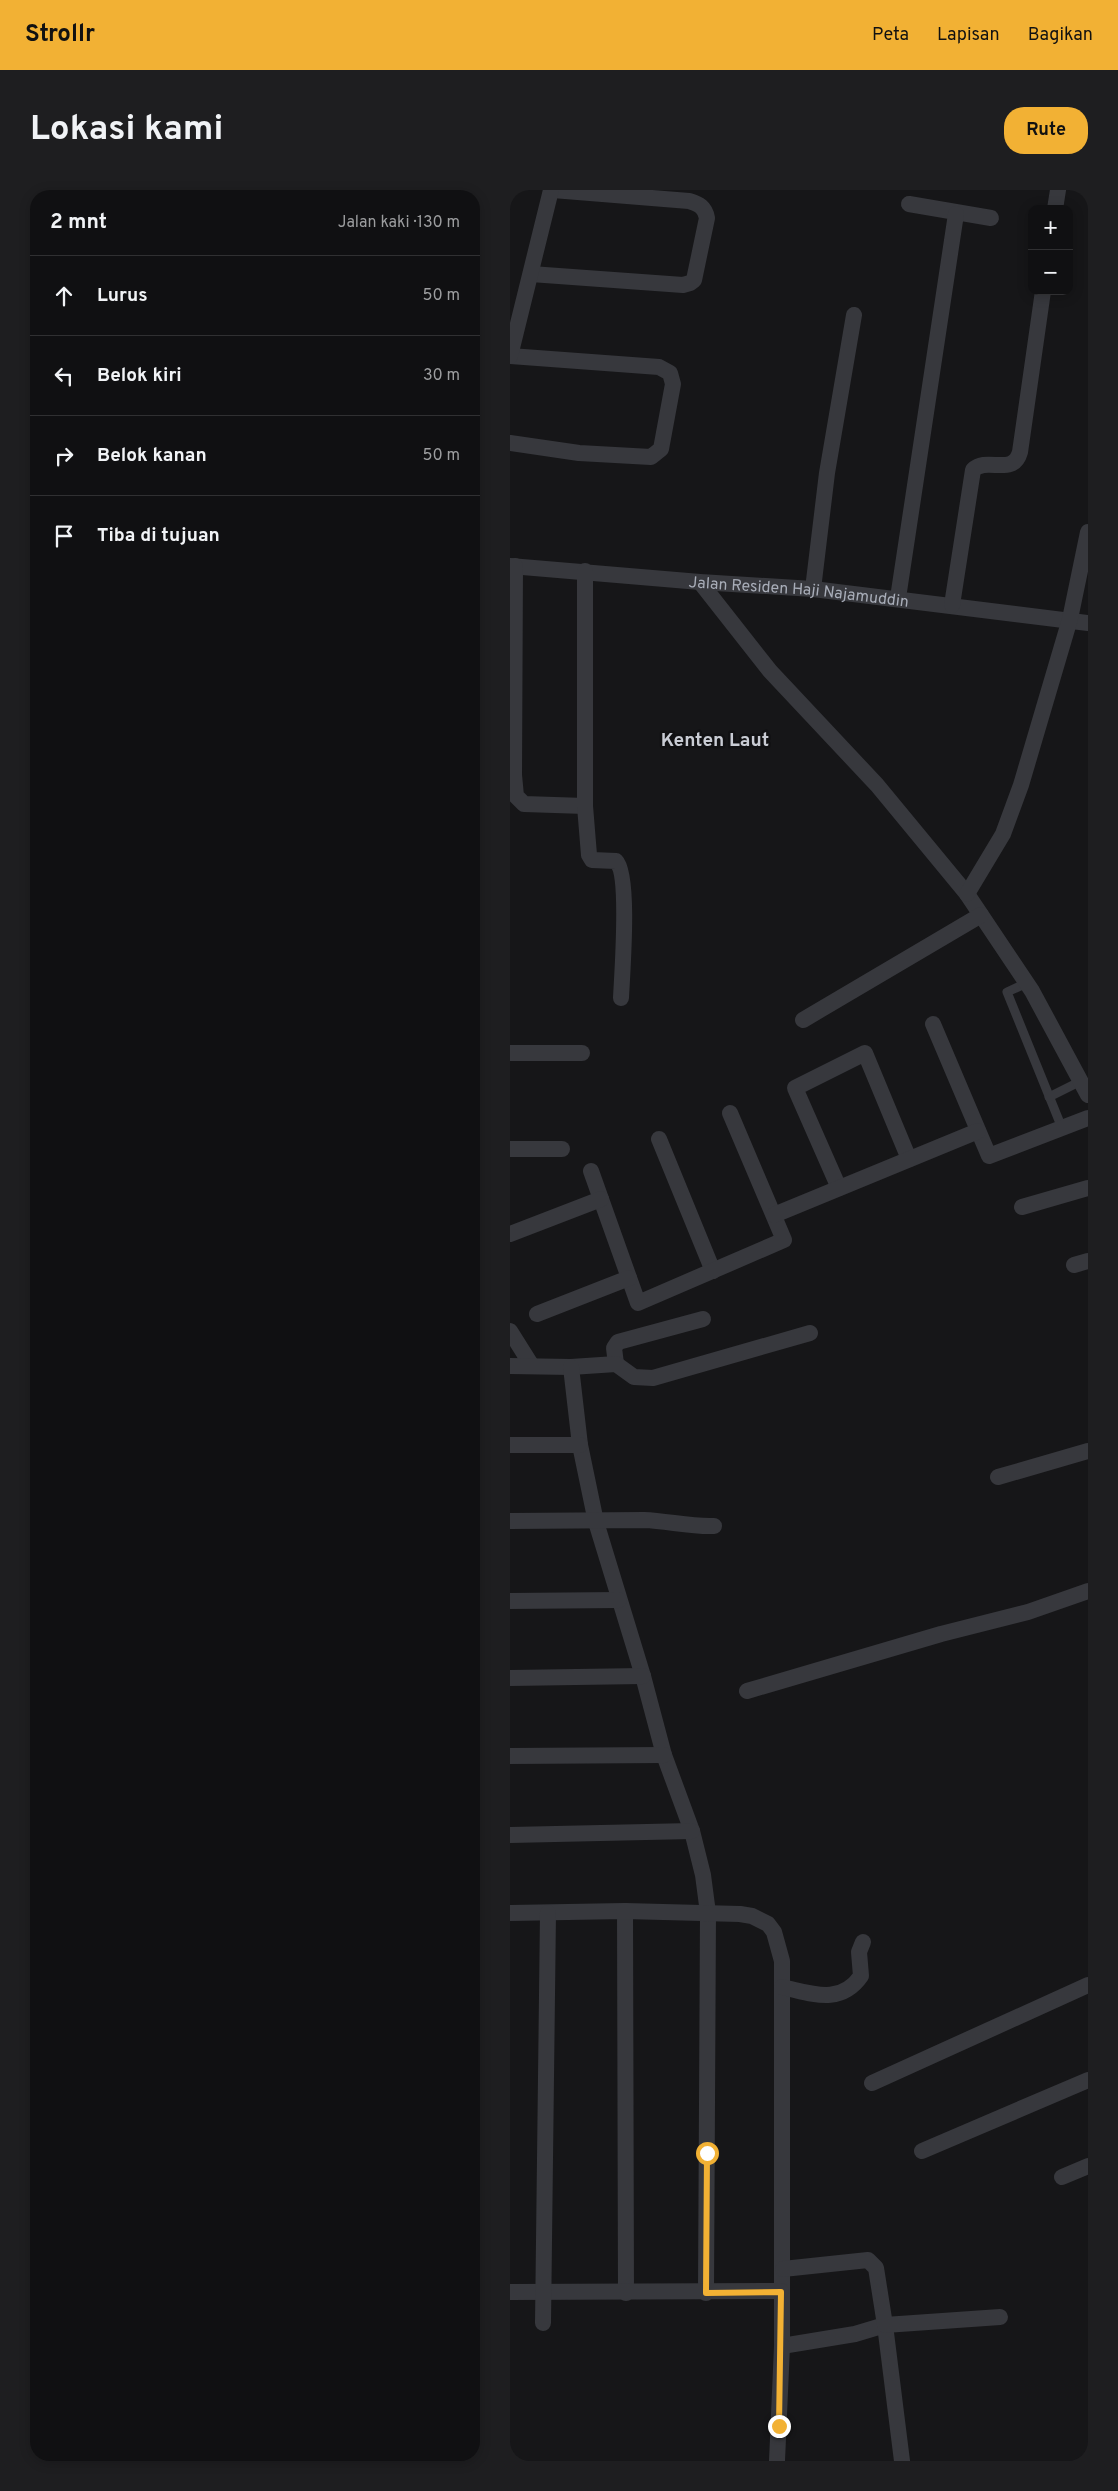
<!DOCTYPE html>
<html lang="id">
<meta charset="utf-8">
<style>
body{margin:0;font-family:Overpass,sans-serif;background:#1e1e20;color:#f1f3f6}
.controls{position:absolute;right:15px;top:15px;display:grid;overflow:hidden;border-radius:10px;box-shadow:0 2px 12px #0003}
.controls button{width:45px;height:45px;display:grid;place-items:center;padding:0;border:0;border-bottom:1px solid #303032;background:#101012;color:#f1f3f6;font:25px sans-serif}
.stop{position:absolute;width:15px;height:15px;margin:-11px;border:4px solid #f2b134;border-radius:50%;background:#fff}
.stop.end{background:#f2b134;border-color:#fff;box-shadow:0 1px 5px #0008}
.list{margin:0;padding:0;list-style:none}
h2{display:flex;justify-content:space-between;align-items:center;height:65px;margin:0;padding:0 20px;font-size:21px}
h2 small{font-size:16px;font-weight:400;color:#9c9d9f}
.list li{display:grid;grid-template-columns:32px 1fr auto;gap:15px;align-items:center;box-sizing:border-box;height:80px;padding:0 20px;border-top:1px solid #303032}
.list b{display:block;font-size:19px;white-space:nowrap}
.list em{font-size:16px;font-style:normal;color:#9c9d9f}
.icon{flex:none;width:28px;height:28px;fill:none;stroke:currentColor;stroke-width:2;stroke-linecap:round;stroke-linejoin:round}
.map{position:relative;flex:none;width:578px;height:2271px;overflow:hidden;border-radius:20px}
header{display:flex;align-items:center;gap:30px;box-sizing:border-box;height:70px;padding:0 25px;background:#f2b134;color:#111}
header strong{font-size:24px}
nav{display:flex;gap:28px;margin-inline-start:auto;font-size:18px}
.intro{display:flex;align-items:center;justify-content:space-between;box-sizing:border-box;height:120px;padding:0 30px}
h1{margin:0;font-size:35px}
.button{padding:12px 22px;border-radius:20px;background:#f2b134;color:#111;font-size:18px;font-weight:700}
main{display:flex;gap:30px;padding:0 30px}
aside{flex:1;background:#101012;border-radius:20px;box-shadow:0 2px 12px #0003}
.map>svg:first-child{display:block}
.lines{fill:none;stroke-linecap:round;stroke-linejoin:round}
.lane{stroke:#37383d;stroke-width:9}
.street{stroke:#37383d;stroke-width:16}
.route{stroke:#f2b134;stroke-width:6}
.labels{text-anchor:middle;stroke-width:5;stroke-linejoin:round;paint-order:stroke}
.street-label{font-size:16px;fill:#a8adb8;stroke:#111113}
.quarter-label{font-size:19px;font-weight:bold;fill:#c9ccd4;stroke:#111113}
</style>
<header>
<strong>Strollr</strong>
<nav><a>Peta</a><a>Lapisan</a><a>Bagikan</a></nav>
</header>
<div class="intro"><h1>Lokasi kami</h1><a class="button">Rute</a></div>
<main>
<aside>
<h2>2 mnt<small>Jalan kaki · 130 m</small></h2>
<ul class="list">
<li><svg class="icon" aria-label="ahead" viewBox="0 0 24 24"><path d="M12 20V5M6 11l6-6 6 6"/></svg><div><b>Lurus</b></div><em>50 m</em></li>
<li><svg class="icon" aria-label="left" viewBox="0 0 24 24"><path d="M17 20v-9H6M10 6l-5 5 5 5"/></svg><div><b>Belok kiri</b></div><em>30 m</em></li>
<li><svg class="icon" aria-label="right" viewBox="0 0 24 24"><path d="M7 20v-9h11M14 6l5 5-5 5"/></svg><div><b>Belok kanan</b></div><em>50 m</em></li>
<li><svg class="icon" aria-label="arrive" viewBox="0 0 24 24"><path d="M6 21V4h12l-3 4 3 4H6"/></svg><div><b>Tiba di tujuan</b></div></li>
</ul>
</aside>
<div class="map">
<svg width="578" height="2271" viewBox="0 0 578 2271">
<rect width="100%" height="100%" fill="#161618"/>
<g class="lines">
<g class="lane">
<polyline points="517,793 497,802 552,938"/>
<polyline points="539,907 571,891"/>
</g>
<g class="street">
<polyline points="399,14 481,28"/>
<polyline points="545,19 548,0"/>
<path d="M21,84l152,11 7,-2 4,-3 13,-62c-2,-11 -8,-14 -18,-17l-136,-11"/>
<polyline points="0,166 149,177 160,183 163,194 151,259 141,267 69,263 0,253"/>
<polyline points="0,166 41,0"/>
<path id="s1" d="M0,376l190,16 113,7 275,34"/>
<polyline points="5,376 4,585 6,606 14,614 75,616"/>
<path d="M75,381v235l4,49 3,5 24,1c14,13 6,114 5,137"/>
<polyline points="190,392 260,481 367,595 457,704 522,801 578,905"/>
<polyline points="303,399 317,283 344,125"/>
<polyline points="388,408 446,24"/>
<path d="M442,415l21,-135c14,-14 40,7 47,-18l23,-161"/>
<polyline points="457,704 493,644 511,595 560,429 578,342"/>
<polyline points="293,830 471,725"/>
<polyline points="423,834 479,966 578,928"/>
<polyline points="0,863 72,863"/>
<polyline points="149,949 203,1081"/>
<polyline points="0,959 52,959"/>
<polyline points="81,981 128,1113 274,1050 220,923"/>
<polyline points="329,998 285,898 355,863 399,969"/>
<polyline points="512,1017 578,998"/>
<polyline points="264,1025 468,941"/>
<polyline points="0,1044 91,1009"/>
<polyline points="564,1075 578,1071"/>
<polyline points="27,1124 119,1088"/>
<polyline points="0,1141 22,1176"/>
<polyline points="106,1174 104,1158 108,1152 193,1129"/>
<polyline points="0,1176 61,1177 106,1174 124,1187 143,1188 300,1143"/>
<polyline points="61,1177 70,1255 86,1332 133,1486 154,1565 182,1641 193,1685 198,1723 196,2103"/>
<polyline points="0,1255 70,1255"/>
<polyline points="488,1287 578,1261"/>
<path d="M0,1331l134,-1c24,1 47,7 70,6"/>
<polyline points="0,1411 109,1410"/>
<polyline points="0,1488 133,1486"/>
<polyline points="237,1501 431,1444 518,1422 578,1401"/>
<polyline points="0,1566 154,1565"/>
<polyline points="0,1645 182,1641"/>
<polyline points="115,1721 116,2103"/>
<polyline points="0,1723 115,1721 230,1724 242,1726 258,1734 264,1742 272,1771 272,2156 345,2144 375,2135 392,2271"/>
<path d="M272,1797c29,6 58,19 79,-11l-2,-24 4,-10"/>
<polyline points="362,1893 578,1795"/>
<polyline points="412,1961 578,1890"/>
<polyline points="552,1987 578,1976"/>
<polyline points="273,2079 358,2070 366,2078 375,2135 490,2127"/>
<polyline points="0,2102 271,2101"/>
<polyline points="33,2133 38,1723"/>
<polyline points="267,2271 272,2156"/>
</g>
</g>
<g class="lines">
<polyline class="route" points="197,1963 196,2103 271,2102 269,2236"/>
</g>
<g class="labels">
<g class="street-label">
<text dy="6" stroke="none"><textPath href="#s1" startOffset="290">Jalan Residen Haji Najamuddin</textPath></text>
</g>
<g class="quarter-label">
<text x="205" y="556">Kenten Laut</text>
</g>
</g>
</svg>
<div class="controls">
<button>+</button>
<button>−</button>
</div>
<div class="stop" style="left:197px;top:1963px"></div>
<div class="stop end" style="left:269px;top:2236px"></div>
</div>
</main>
